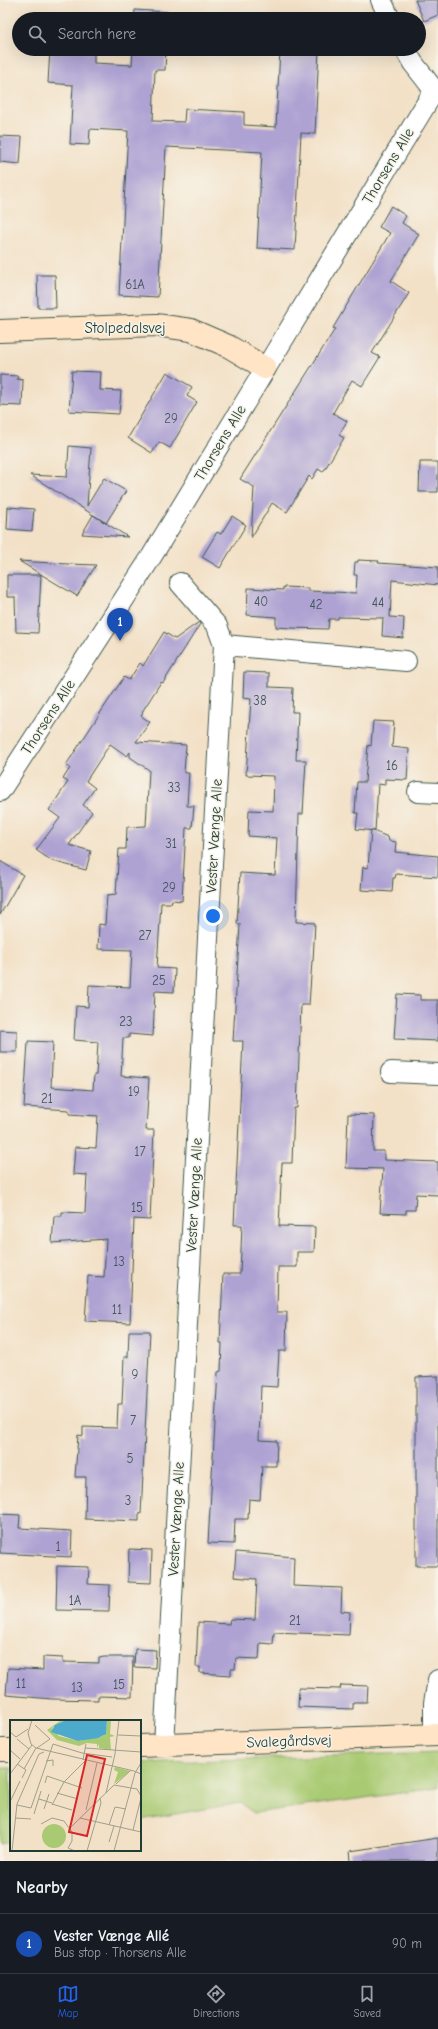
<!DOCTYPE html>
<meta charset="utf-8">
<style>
body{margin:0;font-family:"Comic Neue",sans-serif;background:#20242c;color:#f1f3f6}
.you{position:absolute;left:213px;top:916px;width:14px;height:14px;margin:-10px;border:3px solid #fff;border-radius:50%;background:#1a73e8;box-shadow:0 0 0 6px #1a73e833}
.badge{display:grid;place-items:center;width:26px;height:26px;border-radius:50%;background:#2563eb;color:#fff;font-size:13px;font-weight:700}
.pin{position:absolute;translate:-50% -33px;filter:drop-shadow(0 1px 2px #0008)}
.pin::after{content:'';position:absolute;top:21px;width:14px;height:12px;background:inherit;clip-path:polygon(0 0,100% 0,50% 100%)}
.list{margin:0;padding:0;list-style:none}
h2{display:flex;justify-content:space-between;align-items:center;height:52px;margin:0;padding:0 16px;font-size:17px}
h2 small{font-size:13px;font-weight:400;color:#9ea1a6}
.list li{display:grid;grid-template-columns:26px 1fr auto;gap:12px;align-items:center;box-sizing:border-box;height:60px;padding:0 16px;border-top:1px solid #363941}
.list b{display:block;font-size:15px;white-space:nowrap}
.list p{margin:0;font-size:13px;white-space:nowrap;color:#9ea1a6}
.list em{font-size:13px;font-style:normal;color:#9ea1a6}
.icon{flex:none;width:22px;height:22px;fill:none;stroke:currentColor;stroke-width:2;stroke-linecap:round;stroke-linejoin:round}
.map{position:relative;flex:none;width:438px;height:1861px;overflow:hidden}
.search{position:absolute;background:#171b24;box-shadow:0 4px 16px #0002;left:12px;right:12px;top:12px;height:44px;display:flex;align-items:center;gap:10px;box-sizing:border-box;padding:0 14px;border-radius:22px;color:#9ea1a6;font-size:15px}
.sheet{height:112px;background:#171b24}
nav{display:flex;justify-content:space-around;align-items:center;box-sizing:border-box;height:56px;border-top:1px solid #363941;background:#171b24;font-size:11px;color:#9ea1a6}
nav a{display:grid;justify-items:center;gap:2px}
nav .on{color:#2563eb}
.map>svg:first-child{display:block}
.green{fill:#a9ca72;stroke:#648453}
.building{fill:#aea2d3}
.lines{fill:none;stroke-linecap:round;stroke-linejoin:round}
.street-casing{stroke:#3f564a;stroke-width:22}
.secondary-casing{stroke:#3f564a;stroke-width:24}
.street{stroke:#fff;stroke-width:20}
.secondary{stroke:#ffe4c6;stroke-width:22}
.labels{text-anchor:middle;stroke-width:3;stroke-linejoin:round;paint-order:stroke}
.number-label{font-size:13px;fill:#43565c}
.street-label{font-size:15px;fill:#1f3d34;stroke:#f7f3e8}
.inset-road{fill:none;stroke:#9e9f8c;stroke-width:1}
.view{fill:#d62828;fill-opacity:0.15;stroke:#d62828;stroke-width:2}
.inset-edge{fill:none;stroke:#1f3d34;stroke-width:2}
</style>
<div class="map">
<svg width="438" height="1861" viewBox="0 0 438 1861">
<rect width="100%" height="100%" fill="#f7f3e8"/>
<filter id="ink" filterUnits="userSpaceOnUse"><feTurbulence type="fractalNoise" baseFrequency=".025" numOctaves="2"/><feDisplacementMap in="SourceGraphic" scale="8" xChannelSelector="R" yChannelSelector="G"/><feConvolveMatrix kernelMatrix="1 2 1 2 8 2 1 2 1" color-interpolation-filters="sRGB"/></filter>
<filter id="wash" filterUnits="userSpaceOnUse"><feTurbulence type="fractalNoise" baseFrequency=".012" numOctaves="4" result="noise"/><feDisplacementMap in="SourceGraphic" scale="16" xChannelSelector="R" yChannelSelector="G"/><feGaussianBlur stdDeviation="0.9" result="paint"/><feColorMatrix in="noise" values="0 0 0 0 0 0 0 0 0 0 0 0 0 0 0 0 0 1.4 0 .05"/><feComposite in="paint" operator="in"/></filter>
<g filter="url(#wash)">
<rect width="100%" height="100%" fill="#f3e1c7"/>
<g class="green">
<polygon points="438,1752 438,1788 254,1813 240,1803 140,1820 140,1763"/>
<polygon points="0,1768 11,1768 11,1842 0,1844"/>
</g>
<g id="blocks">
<g class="building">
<polygon points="415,0 438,0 438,15 424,21"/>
<polygon points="135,10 168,12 167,19 134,19"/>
<polygon points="50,49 94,49 94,63 132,65 133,49 166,49 165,70 155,70 153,121 184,122 185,109 244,112 244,125 276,127 280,49 319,49 315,134 301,133 295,250 257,248 262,152 166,147 158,297 119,295 128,131 90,129 89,145 70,144 73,85 48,83"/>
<polygon points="0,136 22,137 20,164 0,162"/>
<polygon points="391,206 406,216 402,223 419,234 391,281 409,293 372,353 380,357 362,386 352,380 333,413 347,421 339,435 344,438 323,472 318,469 312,479 309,476 287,512 272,503 251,538 254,487 240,479 335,329 333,328 390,233 379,227"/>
<polygon points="37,275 55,275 56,308 38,308"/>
<polygon points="72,371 101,372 100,390 121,391 119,414 69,411"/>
<polygon points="167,372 192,387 187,396 197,402 170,448 159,442 152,453 128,438"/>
<polygon points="0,375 18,376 17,379 23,380 22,406 0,405"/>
<polygon points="69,446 91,448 87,506 104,478 126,491 106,523 30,475 67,477"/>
<polygon points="420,462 438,462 438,492 419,492"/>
<polygon points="8,507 34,509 32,531 7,529"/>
<polygon points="93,515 128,537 82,534"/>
<polygon points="232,516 246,525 220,568 202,557 217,532 221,534"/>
<polygon points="358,560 379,561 378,563 438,567 438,585 392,580 390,617 404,618 403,638 382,636 383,618 338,617 338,619 329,619 328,629 291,628 276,627 276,617 247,615 248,588 283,590 283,587 308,588 308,591 356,593 357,575 354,575 355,562 358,562"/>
<polygon points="19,561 68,564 96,565 77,596"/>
<polygon points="7,575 41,575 38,633 16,632 15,597 7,597"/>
<polygon points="199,622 200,624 163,683 161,682 142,712 143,713 141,716 150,722 136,742 186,745 184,773 189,773 187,806 194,806 192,828 186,828 182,901 172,900 171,903 161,903 157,968 175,969 174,992 155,991 153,1036 129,1034 129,1038 123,1038 121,1076 149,1078 146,1130 154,1130 150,1220 134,1219 130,1323 85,1321 88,1276 104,1277 106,1239 52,1243 54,1216 62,1216 62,1212 85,1213 87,1175 73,1174 75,1147 96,1148 98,1116 69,1114 69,1110 24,1107 28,1041 53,1042 51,1087 93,1090 94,1075 96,1075 98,1042 74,1040 76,1006 88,1007 89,985 130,987 132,950 98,949 99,924 105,925 107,895 116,894 119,849 126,849 127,827 146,826 149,770 130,757 130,752 127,756 110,744 86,781 95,788 83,805 92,812 69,845 91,851 86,870 52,861 36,850 60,818 49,810 68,782 63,779 70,768 66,765 124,677 129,680 140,663 143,666 164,632 175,639"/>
<polygon points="244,672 269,673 269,687 293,688 292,712 298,712 296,760 306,760 303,814 299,814 296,922 315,923 313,961 312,961 309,1005 301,1005 297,1108 294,1108 292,1163 282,1163 279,1226 315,1227 314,1252 297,1252 297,1267 278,1267 277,1312 287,1312 286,1351 279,1351 277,1387 261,1386 259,1440 277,1441 276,1466 262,1466 260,1500 249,1499 248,1519 235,1519 234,1544 208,1543 218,1372 221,1371 222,1343 220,1343 223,1274 240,1274 242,1225 234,1225 243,1041 233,1041 240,924 237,924 240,873 275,875 277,838 248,836 249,810 273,811 274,776 246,775 251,699 243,698"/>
<polygon points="373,721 394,722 392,747 409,749 407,780 385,779 385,785 378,784 375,831 356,829 358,813 355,813 357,782 365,782 368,745 371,746"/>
<polygon points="371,830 388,837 389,841 396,842 395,852 438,856 438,877 396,874 395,878 393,878 392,892 361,890 363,867 368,868"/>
<polygon points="0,861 23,875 0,915"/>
<polygon points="397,994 420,995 420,1000 438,1000 438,1041 394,1039"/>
<polygon points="0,1030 17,1031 17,1052 0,1052"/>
<polygon points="348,1114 374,1115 373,1151 384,1151 384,1160 438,1162 438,1195 416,1194 415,1210 406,1210 406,1214 380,1213 383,1169 346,1168"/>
<polygon points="129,1331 150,1331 141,1514 139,1514 139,1521 85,1519 86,1477 75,1477 78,1435 83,1436 83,1427 117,1428 118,1404 122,1404 124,1357 128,1357"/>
<polygon points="438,1376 438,1566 416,1566 416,1377"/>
<polygon points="0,1514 20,1515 19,1528 72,1531 71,1557 0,1553"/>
<polygon points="129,1549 152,1550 151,1583 128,1582"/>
<polygon points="236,1552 294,1557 293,1586 342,1588 341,1611 350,1612 349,1635 274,1632 273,1644 260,1643 259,1659 236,1658 235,1669 231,1669 231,1675 200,1673 200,1667 196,1667 198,1622 229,1624 230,1619 255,1620 257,1579 234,1577"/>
<polygon points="57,1566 89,1567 88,1584 110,1585 109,1611 56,1610"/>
<polygon points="135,1649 156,1650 155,1668 134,1667"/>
<polygon points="43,1657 63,1658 63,1662 99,1663 99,1658 104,1657 133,1657 132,1697 98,1696 98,1700 52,1699 6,1695 8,1668 43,1670"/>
<polygon points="341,1685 368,1686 367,1702 353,1702 353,1709 298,1707 299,1688 340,1689"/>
<polygon points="438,1838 438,1861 351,1861 350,1851"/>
</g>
</g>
</g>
<g filter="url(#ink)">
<use href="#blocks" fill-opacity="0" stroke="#3f564a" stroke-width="1"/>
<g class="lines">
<g class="street-casing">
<g id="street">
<polyline points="381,0 390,19"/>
<polyline points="405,49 413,63 438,95"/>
<polyline points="224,645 406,661"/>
<polyline points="0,791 150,559 434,91"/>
<polyline points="418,792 438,793"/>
<polyline points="391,1072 438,1074"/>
<polyline points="434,1735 434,1703 438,1680"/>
<polyline points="164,1745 224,645 217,626 180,583"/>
</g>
</g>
<g class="secondary-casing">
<g id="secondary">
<polyline points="0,331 156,325 191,330 228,346 265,368"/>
<polyline points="140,1746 438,1735"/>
<polyline points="0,1750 11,1750"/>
</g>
</g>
<use href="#street" class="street"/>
<use href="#secondary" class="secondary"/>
</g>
</g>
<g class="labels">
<g class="number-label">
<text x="135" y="289">61A</text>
<text x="171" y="423">29</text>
<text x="261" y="606">40</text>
<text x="378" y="607">44</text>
<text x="316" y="609">42</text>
<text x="260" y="705">38</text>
<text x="392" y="770">16</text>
<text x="174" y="792">33</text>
<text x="171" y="848">31</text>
<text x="169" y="892">29</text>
<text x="145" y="940">27</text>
<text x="159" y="985">25</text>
<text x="126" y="1026">23</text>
<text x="134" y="1096">19</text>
<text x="47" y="1103">21</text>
<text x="140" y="1156">17</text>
<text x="137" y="1212">15</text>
<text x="119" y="1266">13</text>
<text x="117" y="1314">11</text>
<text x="135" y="1379">9</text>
<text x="133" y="1425">7</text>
<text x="130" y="1463">5</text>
<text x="128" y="1505">3</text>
<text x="58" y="1551">1</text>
<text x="75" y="1605">1A</text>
<text x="295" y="1625">21</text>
<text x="21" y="1688">11</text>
<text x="119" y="1689">15</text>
<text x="77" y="1692">13</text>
</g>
<g class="street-label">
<text transform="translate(388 166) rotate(-59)" y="5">Thorsens Alle</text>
<text x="125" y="333">Stolpedalsvej</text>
<text transform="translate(220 443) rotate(-59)" y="5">Thorsens Alle</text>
<text transform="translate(48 717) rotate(-57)" y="5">Thorsens Alle</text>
<text transform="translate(214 836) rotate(-87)" y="5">Vester Vænge Alle</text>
<text transform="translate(194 1195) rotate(-87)" y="5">Vester Vænge Alle</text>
<text transform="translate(176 1519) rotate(-87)" y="5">Vester Vænge Alle</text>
<text transform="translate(289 1741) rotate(-2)" y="5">Svalegårdsvej</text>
</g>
</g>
<g transform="translate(10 1720)">
<rect width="131" height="131" fill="#f3e1c7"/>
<path d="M62,0l-11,2 -9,6 7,8 20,5 24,-5 3,-4 1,-12h4l-1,14 5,2 -5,1 1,13 -12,-2v-4l-2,4v-4l-10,-1 -8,3 -22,-6 -10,-10 13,-9zM105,47l15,4 -16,13 4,-12 -4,-2zM32 116a12 12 0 1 1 24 0a12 12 0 1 1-24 0Z" fill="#a9ca72"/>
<path d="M97,0l-1,14 -8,4 -20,3 -27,-9 4,-7 9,-4z" fill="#4eaacc"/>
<path class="inset-road" d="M22,0l-4,13 3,11 5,4 98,23 7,3M25,5l15,14 -13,9M0,12l6,5 12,-8M108,15l23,1M7,19l12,10M75,28l56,4M0,30l10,9M73,40l3,-16M36,41l7,-1v6M7,44l9,6 -4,8M14,49l12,-21M0,54l22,-29M35,63l2,-7 35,12M106,64l15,-14M47,73l21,6M96,73l9,-39 4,-34M29,79l13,4M0,82l10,-21M42,84l20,6M7,85l14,3 22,-64 29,9 30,4M42,85l12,-23 22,-22M34,89l5,-15M76,90l11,-47M24,94l7,-23M5,98l16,1M70,98l61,14M31,104l11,-6 12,3 8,11v9l-4,7 7,3M99,105l6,-18 11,2M60,108l44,-43 23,4 4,7M123,110l8,-32M99,122l5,-16M2,131l5,-47 22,-50 5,-2M77,131l14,-48 -1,-5M104,131l21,-78 6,-10"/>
<path class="view" d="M77,35l18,4 -18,77 -18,-4z"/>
<rect width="131" height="131" class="inset-edge"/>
</g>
</svg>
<div class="you"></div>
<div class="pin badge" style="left:120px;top:641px;background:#1a4fb4">1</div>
<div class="search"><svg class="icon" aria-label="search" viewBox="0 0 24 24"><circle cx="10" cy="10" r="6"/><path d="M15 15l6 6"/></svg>Search here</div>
</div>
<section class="sheet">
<h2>Nearby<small></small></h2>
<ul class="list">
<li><span class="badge" style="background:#1a4fb4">1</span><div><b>Vester Vænge Allé</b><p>Bus stop · Thorsens Alle</p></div><em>90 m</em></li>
</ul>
</section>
<nav>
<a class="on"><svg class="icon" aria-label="map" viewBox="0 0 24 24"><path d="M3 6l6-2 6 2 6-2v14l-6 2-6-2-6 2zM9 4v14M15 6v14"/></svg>Map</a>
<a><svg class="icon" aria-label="directions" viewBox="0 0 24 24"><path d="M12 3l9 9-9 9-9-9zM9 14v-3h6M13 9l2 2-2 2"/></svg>Directions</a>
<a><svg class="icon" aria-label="saved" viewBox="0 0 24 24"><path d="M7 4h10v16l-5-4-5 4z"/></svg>Saved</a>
</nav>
